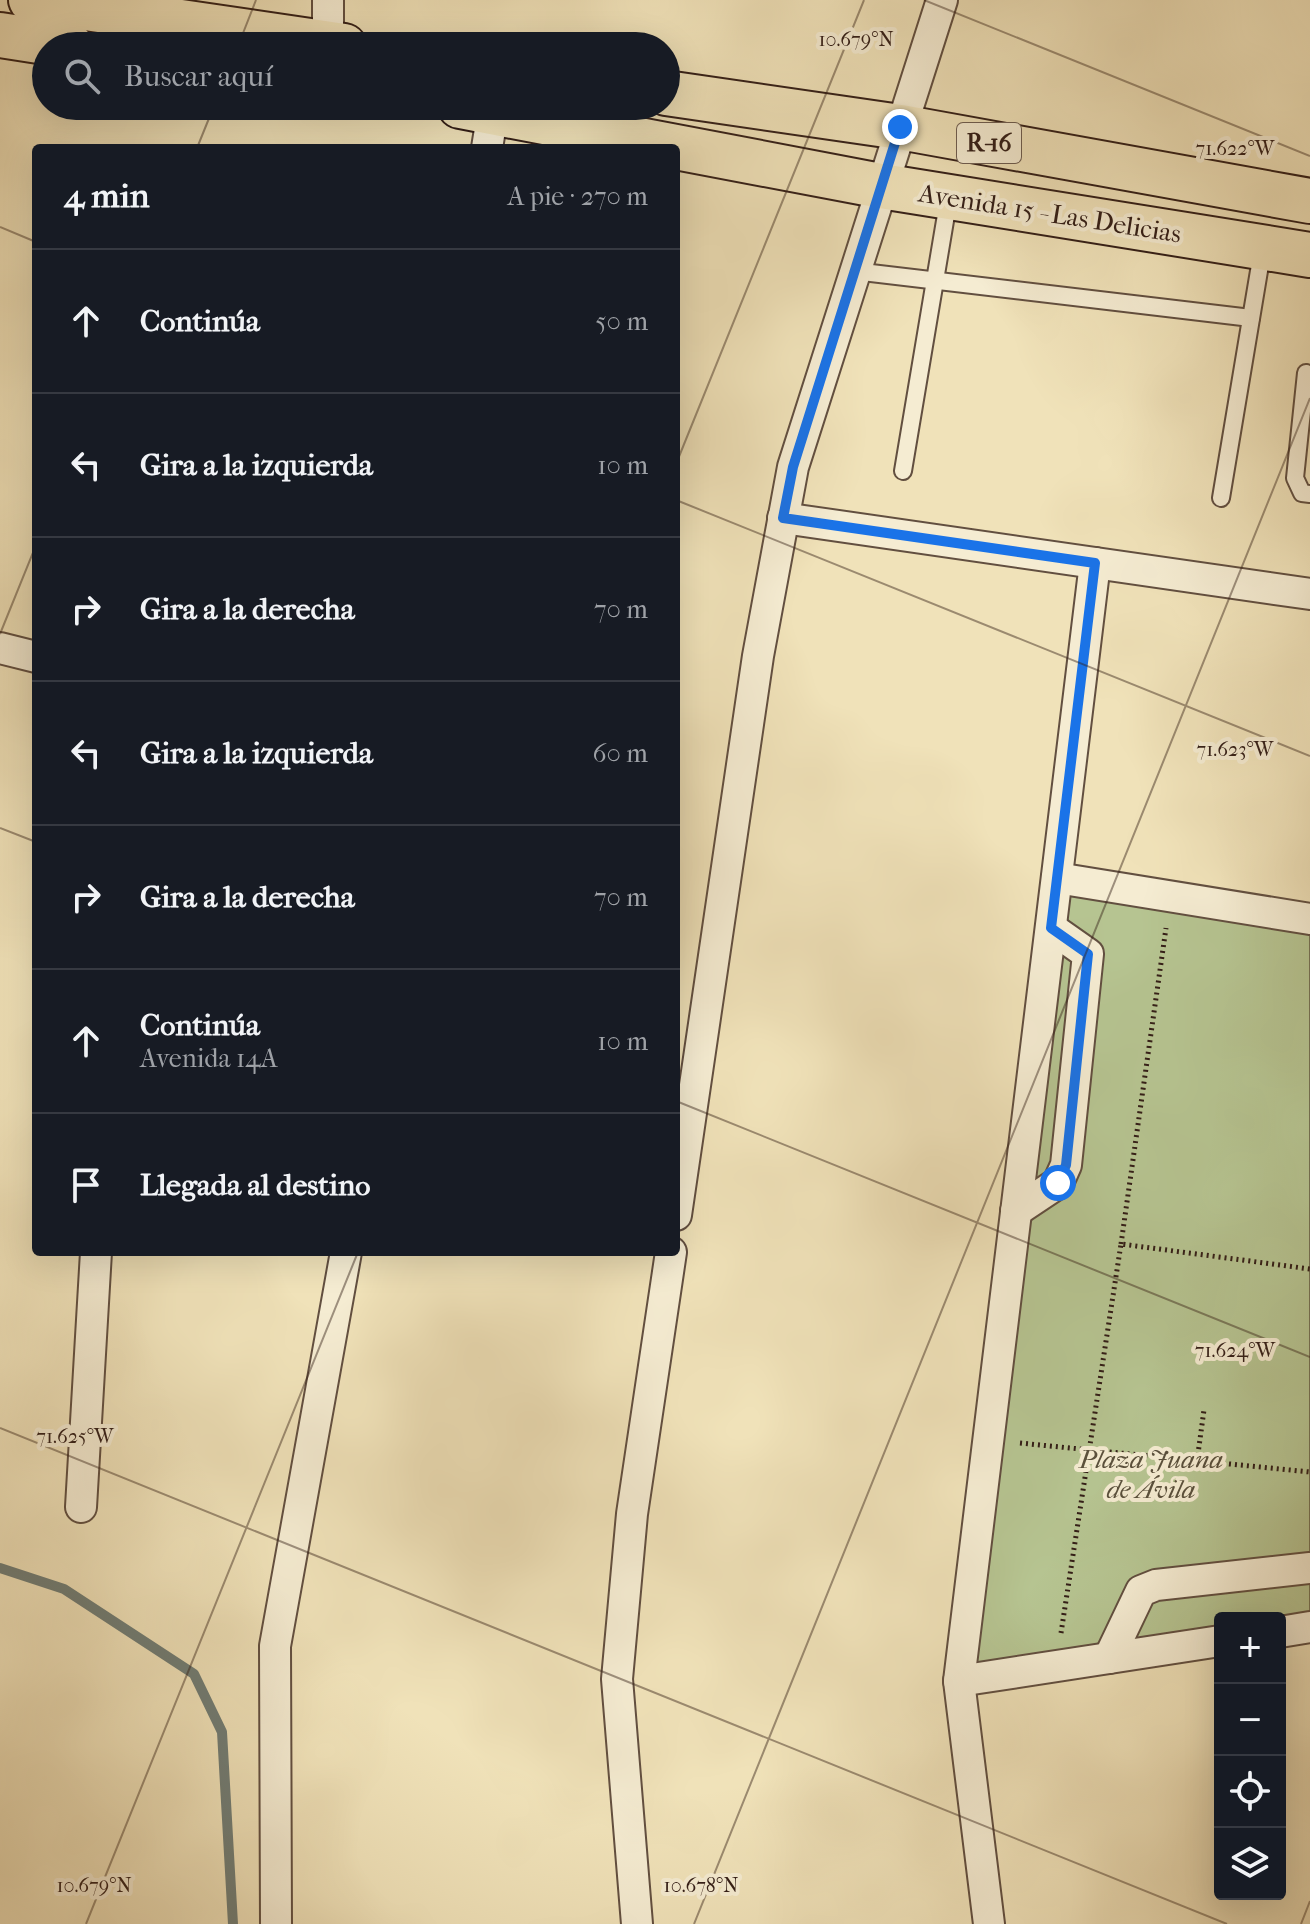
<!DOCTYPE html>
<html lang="es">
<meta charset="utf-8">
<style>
body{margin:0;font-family:"IM FELL French Canon",serif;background:#242831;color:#f1f3f6}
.controls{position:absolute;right:24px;bottom:24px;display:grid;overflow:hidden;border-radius:8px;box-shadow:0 8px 32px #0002}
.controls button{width:72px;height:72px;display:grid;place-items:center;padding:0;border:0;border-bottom:2px solid #363941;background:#171b24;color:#f1f3f6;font:40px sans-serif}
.stop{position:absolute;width:24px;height:24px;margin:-18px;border:6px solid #1a73e8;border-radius:50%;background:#fff}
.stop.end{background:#1a73e8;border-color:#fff;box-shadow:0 2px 8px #0008}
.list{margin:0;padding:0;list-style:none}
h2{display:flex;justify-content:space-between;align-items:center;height:104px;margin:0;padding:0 32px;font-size:34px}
h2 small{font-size:26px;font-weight:400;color:#9ea1a6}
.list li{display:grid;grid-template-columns:52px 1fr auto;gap:24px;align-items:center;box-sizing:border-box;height:144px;padding:0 32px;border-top:2px solid #363941}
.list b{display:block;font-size:30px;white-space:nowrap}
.list p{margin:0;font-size:26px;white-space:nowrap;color:#9ea1a6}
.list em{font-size:26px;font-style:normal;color:#9ea1a6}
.icon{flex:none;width:44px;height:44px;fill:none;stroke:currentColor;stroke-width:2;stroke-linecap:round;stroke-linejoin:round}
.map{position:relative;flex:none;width:1310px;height:1924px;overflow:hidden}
.search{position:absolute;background:#171b24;box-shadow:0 8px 32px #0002;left:32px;top:32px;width:648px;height:88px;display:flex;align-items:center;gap:20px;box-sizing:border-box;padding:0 28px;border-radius:44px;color:#9ea1a6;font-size:30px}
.panel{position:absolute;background:#171b24;box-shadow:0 8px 32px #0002;left:32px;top:144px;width:648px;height:1112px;border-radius:8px}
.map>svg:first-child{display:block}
.green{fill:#b6c491;stroke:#747154;stroke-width:2}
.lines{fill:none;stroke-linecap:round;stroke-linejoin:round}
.stream{stroke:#717d75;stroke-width:10}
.lane-casing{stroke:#624f40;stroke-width:20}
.street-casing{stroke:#624f40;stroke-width:34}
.primary-casing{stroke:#331e17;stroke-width:48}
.path{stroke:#331e17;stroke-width:5;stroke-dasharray:2 4;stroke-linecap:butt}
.lane{stroke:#f5ecd2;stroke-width:16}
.street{stroke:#f5ecd2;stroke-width:30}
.primary{stroke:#f0e2b9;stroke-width:44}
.route{stroke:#1a73e8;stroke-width:10}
.ticks{fill:none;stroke:#331e17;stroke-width:2;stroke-opacity:0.45}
.labels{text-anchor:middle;stroke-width:8;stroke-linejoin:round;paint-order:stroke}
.shield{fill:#f5ecd2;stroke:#6d5c4f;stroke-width:2}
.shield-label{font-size:24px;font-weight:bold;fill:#331e17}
.street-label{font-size:26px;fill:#331e17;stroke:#f5ecd2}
.park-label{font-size:26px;font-style:italic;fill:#5a503c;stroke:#f5ecd2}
.ticks-label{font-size:20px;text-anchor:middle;fill:#331e17;stroke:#f5ecd2;stroke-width:8;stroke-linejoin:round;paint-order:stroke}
</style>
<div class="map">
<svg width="1310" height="1924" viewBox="0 0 1310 1924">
<rect width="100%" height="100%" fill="#f0e2b9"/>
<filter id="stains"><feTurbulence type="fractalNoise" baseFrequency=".0025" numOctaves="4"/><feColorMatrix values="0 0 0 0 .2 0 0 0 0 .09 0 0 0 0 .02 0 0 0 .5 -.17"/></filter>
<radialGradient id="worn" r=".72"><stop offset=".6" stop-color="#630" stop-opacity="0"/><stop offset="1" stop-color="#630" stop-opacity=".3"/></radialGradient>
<polygon class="green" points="1064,887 1310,926 1310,1621 1220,1618 1220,1634 966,1673"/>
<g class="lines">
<polyline class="stream" points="0,1568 64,1589 194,1674 222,1732 233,1924"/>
<g class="lane-casing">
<g id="lane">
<polyline points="854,271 1251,318"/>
<polyline points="1306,373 1295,478 1302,493 1310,494"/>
<polyline points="903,471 949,197"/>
<polyline points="1221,498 1263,247"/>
</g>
</g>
<g class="street-casing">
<g id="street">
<polyline points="328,0 328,44"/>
<polyline points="487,148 493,111"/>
<polyline points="783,518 1310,594"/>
<polyline points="0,648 36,657"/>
<polyline points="1057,878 1310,919"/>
<polyline points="1016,1211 1058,1183 1066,1165 1088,954 1051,928"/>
<polyline points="676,1215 758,656 793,467 942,0"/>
<polyline points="81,1507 96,1252"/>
<polyline points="1280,1632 1310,1627"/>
<polyline points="1109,1658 1141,1591 1156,1585 1310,1568"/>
<polyline points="959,1681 1220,1641"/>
<polyline points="276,1924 275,1646 346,1252"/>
<polyline points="637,1924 617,1679 632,1514 671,1252"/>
<polyline points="989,1924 959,1681 1095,563"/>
</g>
</g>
<g class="primary-casing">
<g id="primary">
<polyline points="31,0 344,46"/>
<polyline points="0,35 71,46"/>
<polyline points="666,93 900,127 1310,201"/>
<polyline points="460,106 881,186 1310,255"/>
</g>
</g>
<g class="path">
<polyline points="1121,1244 1166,928"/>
<polyline points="1020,1443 1310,1472"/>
<polyline points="1197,1461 1204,1410"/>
<polyline points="1061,1633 1121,1244 1310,1269"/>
</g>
<use href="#lane" class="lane"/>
<use href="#street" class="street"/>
<use href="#primary" class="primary"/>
</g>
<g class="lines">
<polyline class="route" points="900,127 793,467 783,518 1095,563 1051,928 1088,954 1066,1165 1058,1183"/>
</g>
<path class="ticks" d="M924,0l386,156M238,46l18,-46M197,148l17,-42M0,227l36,15M676,464l188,-464M676,500l634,256M0,634l36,-89M0,828l36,14M676,1101l634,256M0,1428l1227,496M86,1924l272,-672M694,1924l616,-1526M1301,1924l9,-23"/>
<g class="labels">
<rect class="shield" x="957" y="123" width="64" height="40" rx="6"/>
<g class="shield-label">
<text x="989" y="151">R-16</text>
</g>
<g class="street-label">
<text transform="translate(1050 213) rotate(9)" y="9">Avenida 15 - Las Delicias</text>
</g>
<g class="park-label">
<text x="1151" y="1468">Plaza Juana<tspan x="1151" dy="30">de Ávila</tspan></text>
</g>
</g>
<g class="ticks-label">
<text x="856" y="46">10.679°N</text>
<text x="1235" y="155">71.622°W</text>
<text x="1235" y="756">71.623°W</text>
<text x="1235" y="1357">71.624°W</text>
<text x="75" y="1443">71.625°W</text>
<text x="94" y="1892">10.679°N</text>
<text x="701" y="1892">10.678°N</text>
</g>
<rect width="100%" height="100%" filter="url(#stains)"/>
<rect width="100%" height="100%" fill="url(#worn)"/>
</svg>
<div class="controls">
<button>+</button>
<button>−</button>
<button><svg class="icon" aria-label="locate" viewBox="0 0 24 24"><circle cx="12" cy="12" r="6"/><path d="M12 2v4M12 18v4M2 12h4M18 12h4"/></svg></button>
<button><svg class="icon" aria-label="layers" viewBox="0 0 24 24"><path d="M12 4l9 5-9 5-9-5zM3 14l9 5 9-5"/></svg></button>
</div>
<div class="stop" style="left:1058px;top:1183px"></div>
<div class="stop end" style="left:900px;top:127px"></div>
<div class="search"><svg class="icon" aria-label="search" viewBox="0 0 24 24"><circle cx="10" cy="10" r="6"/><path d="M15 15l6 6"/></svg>Buscar aquí</div>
<section class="panel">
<h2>4 min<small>A pie · 270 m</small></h2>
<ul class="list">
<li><svg class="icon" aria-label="ahead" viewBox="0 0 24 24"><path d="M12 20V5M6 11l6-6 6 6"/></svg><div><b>Continúa</b></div><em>50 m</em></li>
<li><svg class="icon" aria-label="left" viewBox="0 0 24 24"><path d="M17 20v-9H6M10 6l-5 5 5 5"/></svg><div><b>Gira a la izquierda</b></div><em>10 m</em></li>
<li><svg class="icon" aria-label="right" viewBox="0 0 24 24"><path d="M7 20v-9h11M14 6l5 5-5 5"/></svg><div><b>Gira a la derecha</b></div><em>70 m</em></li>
<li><svg class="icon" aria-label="left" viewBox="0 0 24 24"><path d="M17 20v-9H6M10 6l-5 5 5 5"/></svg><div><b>Gira a la izquierda</b></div><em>60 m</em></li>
<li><svg class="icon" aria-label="right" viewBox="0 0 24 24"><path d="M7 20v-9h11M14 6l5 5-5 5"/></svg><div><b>Gira a la derecha</b></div><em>70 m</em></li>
<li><svg class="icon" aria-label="ahead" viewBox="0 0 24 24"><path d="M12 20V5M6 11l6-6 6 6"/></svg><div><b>Continúa</b><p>Avenida 14A</p></div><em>10 m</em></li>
<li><svg class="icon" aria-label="arrive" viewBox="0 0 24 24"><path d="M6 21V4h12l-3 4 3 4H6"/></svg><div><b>Llegada al destino</b></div></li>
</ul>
</section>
</div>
